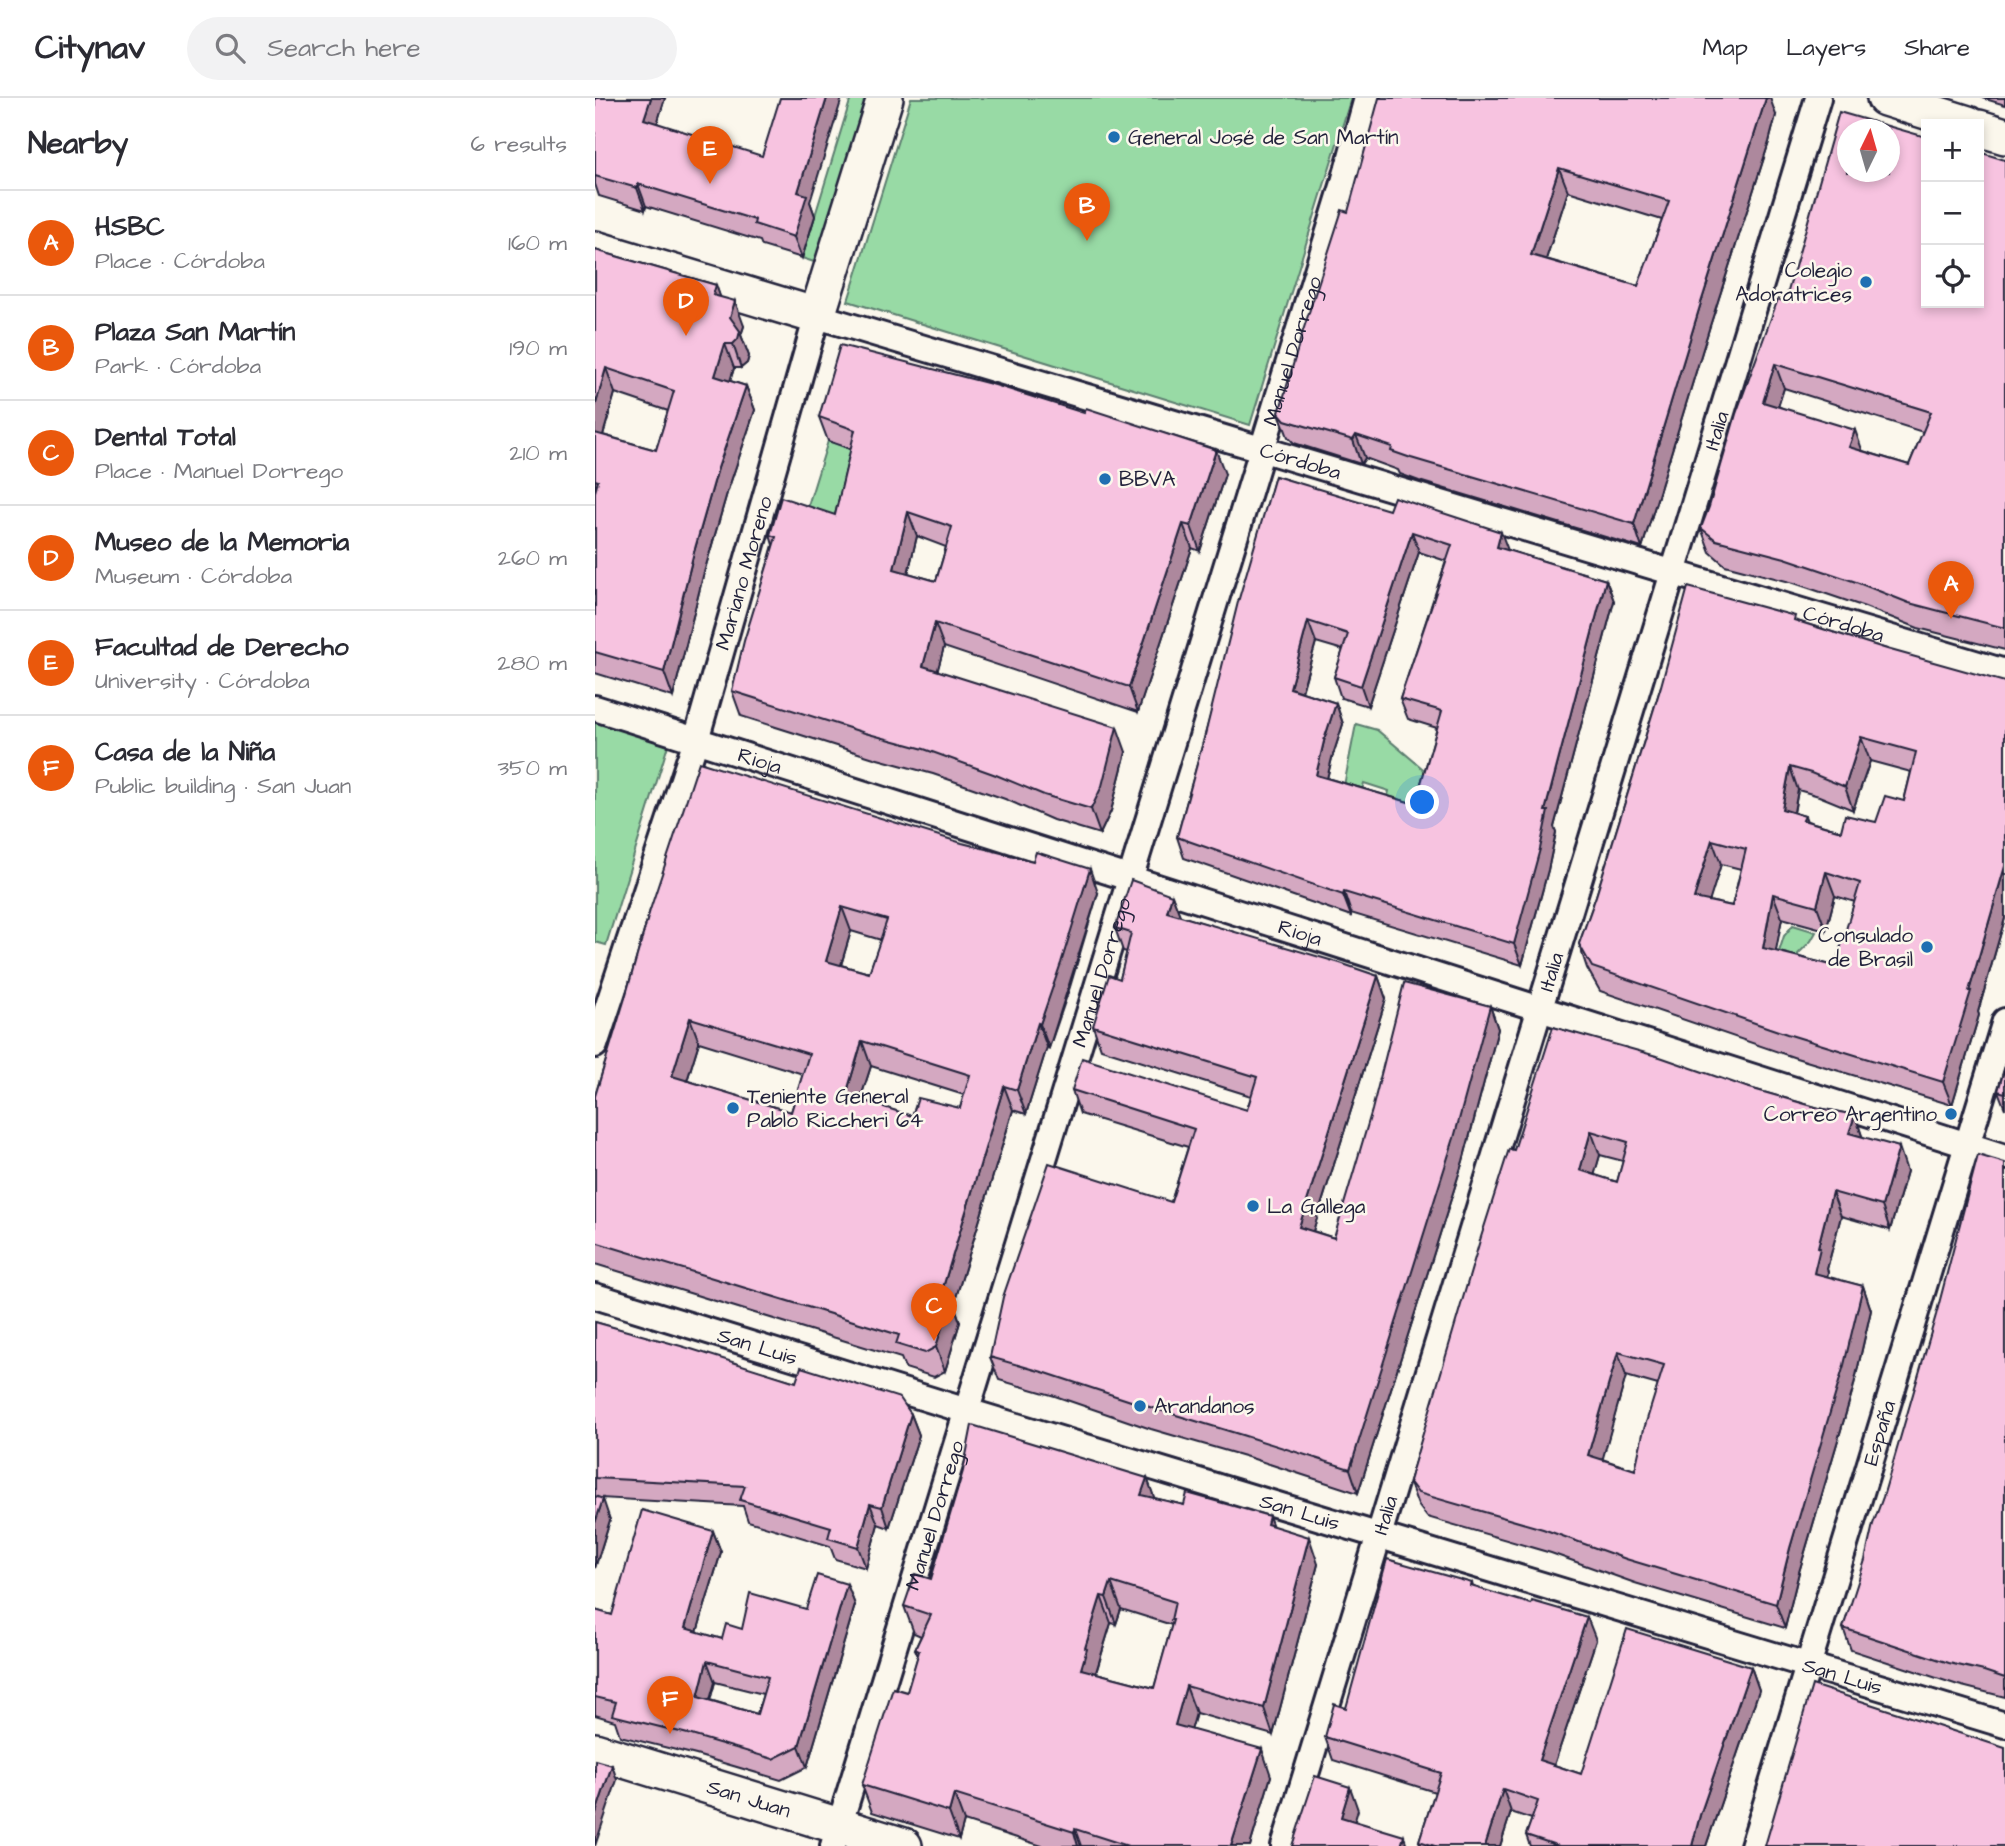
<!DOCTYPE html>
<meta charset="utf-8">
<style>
body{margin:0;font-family:"Architects Daughter",sans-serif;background:#f2f2f3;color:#2b2b33}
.controls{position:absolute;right:21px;top:21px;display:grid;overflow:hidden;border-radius:0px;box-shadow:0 4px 10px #0003}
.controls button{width:63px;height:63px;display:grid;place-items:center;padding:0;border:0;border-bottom:2px solid #e1e1e2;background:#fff;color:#2b2b33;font:35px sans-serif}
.compass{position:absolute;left:1242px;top:21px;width:63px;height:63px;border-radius:50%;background:#fff;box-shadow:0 4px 10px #0003;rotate:5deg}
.you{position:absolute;left:828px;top:705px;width:24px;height:24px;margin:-18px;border:5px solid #fff;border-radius:50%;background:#1a73e8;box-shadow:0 0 0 10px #1a73e833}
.badge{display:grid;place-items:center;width:46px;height:46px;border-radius:50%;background:#ea580c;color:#fff;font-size:23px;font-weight:700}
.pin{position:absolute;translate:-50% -58px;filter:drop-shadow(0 2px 4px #0008)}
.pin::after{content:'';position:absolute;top:37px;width:24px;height:21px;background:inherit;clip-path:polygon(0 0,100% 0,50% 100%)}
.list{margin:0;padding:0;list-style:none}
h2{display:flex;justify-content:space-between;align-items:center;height:91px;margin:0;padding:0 28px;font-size:30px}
h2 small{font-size:23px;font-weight:400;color:#7c7c81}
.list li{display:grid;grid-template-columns:46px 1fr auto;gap:21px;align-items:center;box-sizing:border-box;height:105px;padding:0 28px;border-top:2px solid #e1e1e2}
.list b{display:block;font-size:26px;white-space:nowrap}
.list p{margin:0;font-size:23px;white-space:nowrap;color:#7c7c81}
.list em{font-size:23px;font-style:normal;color:#7c7c81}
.icon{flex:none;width:38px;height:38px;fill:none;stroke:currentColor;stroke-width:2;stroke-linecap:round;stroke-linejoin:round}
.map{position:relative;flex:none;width:1410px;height:1748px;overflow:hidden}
header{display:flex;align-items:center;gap:42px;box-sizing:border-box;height:98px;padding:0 35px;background:#fff;border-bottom:2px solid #e1e1e2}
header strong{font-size:33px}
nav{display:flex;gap:38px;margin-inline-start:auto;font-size:24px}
.search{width:490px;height:63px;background:#f2f2f3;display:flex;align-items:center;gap:18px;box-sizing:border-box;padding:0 24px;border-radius:38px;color:#7c7c81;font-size:26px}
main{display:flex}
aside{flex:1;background:#fff}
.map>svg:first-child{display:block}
.green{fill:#98daa5;stroke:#5d7e70;stroke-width:2}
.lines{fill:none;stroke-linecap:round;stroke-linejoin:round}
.street-casing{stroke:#22223b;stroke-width:30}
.secondary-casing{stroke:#22223b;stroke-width:40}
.street{stroke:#fbf7ec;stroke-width:24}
.secondary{stroke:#fbf7ec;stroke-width:35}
.wall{fill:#d4a8c1;stroke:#22223b;stroke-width:2;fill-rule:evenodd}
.shaded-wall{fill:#ad889d;stroke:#22223b;stroke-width:2}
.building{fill:#f7c3e0;stroke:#22223b;stroke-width:2;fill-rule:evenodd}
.poi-dot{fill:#1f6fb2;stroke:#fbf7ec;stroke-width:2.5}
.labels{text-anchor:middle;stroke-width:5;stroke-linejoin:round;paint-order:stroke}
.poi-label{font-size:21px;fill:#22223b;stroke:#fbf7ec;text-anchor:start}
.street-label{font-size:21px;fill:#22223b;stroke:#fbf7ec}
</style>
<header>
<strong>Citynav</strong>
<div class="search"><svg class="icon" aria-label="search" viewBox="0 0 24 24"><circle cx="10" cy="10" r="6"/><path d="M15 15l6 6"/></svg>Search here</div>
<nav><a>Map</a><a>Layers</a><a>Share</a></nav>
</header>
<main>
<aside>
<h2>Nearby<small>6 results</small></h2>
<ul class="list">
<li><span class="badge">A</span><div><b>HSBC</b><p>Place · Córdoba</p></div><em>160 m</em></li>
<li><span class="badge">B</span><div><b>Plaza San Martín</b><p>Park · Córdoba</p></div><em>190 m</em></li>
<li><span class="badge">C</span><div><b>Dental Total</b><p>Place · Manuel Dorrego</p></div><em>210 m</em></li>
<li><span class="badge">D</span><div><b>Museo de la Memoria</b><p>Museum · Córdoba</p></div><em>260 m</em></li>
<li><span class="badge">E</span><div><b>Facultad de Derecho</b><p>University · Córdoba</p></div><em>280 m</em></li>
<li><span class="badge">F</span><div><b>Casa de la Niña</b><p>Public building · San Juan</p></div><em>350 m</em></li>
</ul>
</aside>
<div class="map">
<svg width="1410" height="1748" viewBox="0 0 1410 1748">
<rect width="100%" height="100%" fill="#fbf7ec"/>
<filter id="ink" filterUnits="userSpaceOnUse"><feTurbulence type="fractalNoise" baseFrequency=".0143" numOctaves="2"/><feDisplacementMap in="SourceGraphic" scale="14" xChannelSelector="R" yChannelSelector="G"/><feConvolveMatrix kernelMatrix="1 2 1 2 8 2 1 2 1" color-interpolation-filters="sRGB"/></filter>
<g filter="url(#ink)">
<g class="green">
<polygon points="256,0 272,0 222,165 207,160"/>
<polygon points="316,0 756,0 655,327 253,203"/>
<polygon points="233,343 269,356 320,438 316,463 207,427"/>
<polygon points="0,621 74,644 11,847 0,844"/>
<polygon points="761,626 782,632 839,680 833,703 789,715 794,693 769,685 762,708 746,703"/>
<polygon points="1198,827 1221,834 1216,843 1203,856 1207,872 1192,869 1184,854 1189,838"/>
</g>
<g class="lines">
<g class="street-casing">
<g id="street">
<path id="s1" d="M0,610l1410,449"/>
<path id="s2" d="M0,947l101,-305 121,-424 1188,356"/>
<path id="s3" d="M0,1198l372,115 1038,314"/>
<path id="s4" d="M238,1748l510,-1660 24,-88"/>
<path id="s5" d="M689,1748l534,-1748"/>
<path id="s6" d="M1158,1748l252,-825"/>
</g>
</g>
<g class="secondary-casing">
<g id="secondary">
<polyline points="1290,0 1373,26"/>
<polyline points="1384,30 1410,38"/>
<polyline points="0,151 222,218 290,0"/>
<path id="s7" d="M0,1653l309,95"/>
</g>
</g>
<use href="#street" class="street"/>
<use href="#secondary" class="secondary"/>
</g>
<g class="wall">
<polygon points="0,0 70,0 62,25 215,104 220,118 207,160 167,148 165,143 51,108 50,112 4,98 0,86"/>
<polygon points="1387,0 1410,0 1410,7"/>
<path d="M1181,17l-7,27 -60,187 -67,219 -223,-67 -19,-7 -2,-4 -33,-12 -4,6 -67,-21 -6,-6 -9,-24 69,-201zM973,93l94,29 -24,66 -92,-27z"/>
<path d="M1410,62v490l-87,-22 -53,-21 -71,-24 -69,-18 -15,-13 -9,-24 84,-226zM1189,290l139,44 -14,33 -46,-14 -85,-45z"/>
<path d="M0,152l121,35 4,12 24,29 -3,9 8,21 -2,7 -6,5h-7l-4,13 16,5 9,24 -28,83 -24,83 -30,121 -78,-24zM20,295l53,18 -12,39 -53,-15z"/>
<path d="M224,319l406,57 -25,77 -8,-3 -54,164 -194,-65 -7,24 189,81 -15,59 -11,23 -47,-14 -48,-21 -72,-25 -59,-16 -133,-42 -9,-25 41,-146 -3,-10 65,-20 16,-66 -23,-8zM322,438l29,11 -10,34 -28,-8z"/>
<path d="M680,378l233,74 98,30 8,21 -60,226 2,5 -8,38 -26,95 -171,-52v3l-167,-58 -7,-21 28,-102zM824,454l27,9 -46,138 8,20 29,9 -22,76 -88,-26 5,-20 11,-34 -7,-21 -34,-11 14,-50 27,8 -9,27 7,21 27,8z"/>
<path d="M1202,523l90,28 118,269 -27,94 1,3 -27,90 -156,-47 -196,-67 -13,-23 -8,-24 17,-48 65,-210zM1275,663l41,11 -7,29 -28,21 -35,9 -34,-10 -2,-5 -11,-3 4,-23 21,6 34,14zM1126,766l20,5 -9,37 -23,-5zM1240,798l20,6 -20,64 -60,-15 7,-33 44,12z"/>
<path d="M503,795l-28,94 -21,61 -2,-1 -21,67 -13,-4 -59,194 6,18 -15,49 -11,6 -29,-9 -4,-10 -306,-94v-168l30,-98 25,-88zM256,833l30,9 -12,33 -28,-8zM104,944l104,32 -12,38 -104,-31zM276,968l93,29 -4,13 -48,8 -52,-16z"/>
<polygon points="577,797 585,818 783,878 791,901 718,1133 739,1140 895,908 903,931 868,1063 763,1395 656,1360 556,1331 460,1298 404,1282 395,1259 576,1104 593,1049 485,1016 477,992 652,1012 656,998 506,951 498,928 525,881 532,854 528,853 520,830"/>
<polygon points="1410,969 1410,1011 1403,993"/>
<path d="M1151,989l73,21 36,7 7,21 45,35 -17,59 -49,-14 -14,53 1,3 -1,5 36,9 8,24 -18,79 -54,183 -14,56 -150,-45 -84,-30 -124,-36 -9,-12 -9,-24 105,-331zM1005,1057l23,6 -6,21 -23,-7zM1031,1278l32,9 -23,85 -33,-11z"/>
<polygon points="1410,1065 1410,1599 1363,1587 1256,1552 1248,1530"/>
<polygon points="0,1224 201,1284 316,1316 324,1337 294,1430 283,1426 271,1470 240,1461 235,1448 153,1423 148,1408 6,1400 15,1422 0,1470"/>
<path d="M552,1380l7,20 30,7 85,11 3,10 46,38 -45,171 -77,-22 -5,16 80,47 -21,70h-208l-78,-25 -5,18 -87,-27 -10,-27 45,-93 11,-36 -3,-7 6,-13 -7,-3 -10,-27 27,-27zM526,1511l51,16 -18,63 -58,-15 15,-50 5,1z"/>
<path d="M118,1433l8,21 -24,80 25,7 20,-10 64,-20 41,-25 8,21 -48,162 -26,13 -85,-25 -76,-19 -5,-15 -20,-6v-105l17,5zM120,1584l48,12 -6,20 -47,-14z"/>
<polygon points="877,1485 878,1489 1001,1542 959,1667 986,1676 1156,1569 1164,1592 1111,1748 935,1748 931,1737 937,1721 916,1714 905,1748 826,1748 824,1743 840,1694 738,1662 730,1639"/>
</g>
<g class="shaded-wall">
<polygon points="56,0 70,0 57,42 49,21"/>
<polygon points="232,0 247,0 215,104 220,118 207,160 199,139 203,94"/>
<polygon points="1171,0 1175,0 1181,17 1174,44 1114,231 1047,450 1039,426 1105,208"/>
<polygon points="964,70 973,93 945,180 936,157"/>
<polygon points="43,86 51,108 50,112 42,90"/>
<polygon points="121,187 130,212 118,197"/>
<polygon points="140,203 149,228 146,237 154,258 152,265 146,270 138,246 135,219"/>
<polygon points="130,246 139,270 129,303 120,278"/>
<polygon points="1180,266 1189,290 1177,328 1168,304"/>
<polygon points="11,270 20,295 2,358 0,353 0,309"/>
<polygon points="151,288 160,312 132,395 108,478 78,599 69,574 99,454 123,370"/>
<polygon points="1260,332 1269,357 1254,349"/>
<polygon points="761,337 770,360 766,366 758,342"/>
<polygon points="621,352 630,376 605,453 596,428"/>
<polygon points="313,414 322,438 308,496 299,471"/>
<polygon points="588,426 597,450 543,614 534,589"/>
<polygon points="817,434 824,454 773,608 766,588"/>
<polygon points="906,434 914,455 902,449"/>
<polygon points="1011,482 1019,503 959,729 961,734 953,772 927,867 919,846 950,713"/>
<polygon points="713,523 721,544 702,610 695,590"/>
<polygon points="340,525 349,549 337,593 328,568"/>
<polygon points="741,605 748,626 737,660 728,697 721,677 730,639"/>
<polygon points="522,629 531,654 516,713 505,736 496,711"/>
<polygon points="1266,639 1275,663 1258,712 1250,689"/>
<polygon points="1195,669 1203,692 1195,735 1187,711"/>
<polygon points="1117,742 1126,766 1108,824 1099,800"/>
<polygon points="1410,768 1410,820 1383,914 1384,917 1357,1007 1348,984"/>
<polygon points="495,771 503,795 454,950 445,926"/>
<polygon points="1231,774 1240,798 1231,832 1222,808"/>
<polygon points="749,794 756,815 756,818 748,797"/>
<polygon points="1178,796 1187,820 1177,874 1168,850"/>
<polygon points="577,797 586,820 572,814"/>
<polygon points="247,809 256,833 240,887 231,863"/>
<polygon points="783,878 791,901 712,1152 704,1129"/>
<polygon points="895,908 903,931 868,1063 763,1395 755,1371"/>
<polygon points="95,920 104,944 86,1002 77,978"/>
<polygon points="443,925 452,949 431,1016 422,992"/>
<polygon points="267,943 276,968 259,1021 251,997"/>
<polygon points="409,988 418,1012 359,1206 365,1224 350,1273 341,1249 346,1196"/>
<polygon points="1260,1017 1268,1041 1254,1035"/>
<polygon points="996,1033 1005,1057 994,1096 985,1072"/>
<polygon points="1304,1049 1312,1073 1295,1132 1287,1108"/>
<polygon points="1237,1094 1246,1118 1232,1171 1233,1174 1227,1199 1219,1175 1223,1149"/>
<polygon points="1268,1188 1276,1212 1258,1291 1204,1474 1190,1530 1181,1506 1195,1450"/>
<polygon points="1023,1254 1031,1278 1002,1381 993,1357"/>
<polygon points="316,1316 324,1337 294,1430 287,1409"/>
<polygon points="552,1380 562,1407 546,1397"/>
<polygon points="8,1401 15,1422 0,1470 0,1425"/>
<polygon points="275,1406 283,1426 271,1470 263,1449"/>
<polygon points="674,1418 684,1445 672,1426"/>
<polygon points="118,1433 126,1454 97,1551 90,1530"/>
<polygon points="714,1439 723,1466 678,1637 669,1610"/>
<polygon points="516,1484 526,1511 521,1526 511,1499"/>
<polygon points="252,1486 260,1507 212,1669 204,1648"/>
<polygon points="506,1498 516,1525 501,1574 502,1578 486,1571 490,1550"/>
<polygon points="992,1519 1001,1542 953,1685 944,1662"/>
<polygon points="112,1563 120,1584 110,1620 103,1599"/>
<polygon points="1156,1569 1164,1592 1111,1748 1097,1748 1105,1717"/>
<polygon points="591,1588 601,1615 590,1654 580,1627"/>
<polygon points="667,1651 676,1678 655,1748 636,1748"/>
<polygon points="17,1667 22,1682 0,1748 0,1718"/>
<polygon points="755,1689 763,1712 754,1742 746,1719"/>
<polygon points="908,1691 916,1714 905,1748 890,1748"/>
<polygon points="359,1696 369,1723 364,1741 354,1714"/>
<polygon points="480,1731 486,1748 483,1748 479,1734"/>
<polygon points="809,1738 812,1748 806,1748"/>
</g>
<g class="building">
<polygon points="0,0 56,0 49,21 167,58 185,0 232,0 203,94 212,97 199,139 159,126 160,122 43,86 42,90 0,78"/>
<path d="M784,0h387l-66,208 -66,218 -223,-66 -20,-7 1,-4 -36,-12 -3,5 -68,-20 -6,-7 23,-79 40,-124 6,2zM964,70l110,33 -31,85 -107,-31z"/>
<path d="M1244,14l87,25v166h53v-151l26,8v468l-96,-25 -53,-21 -71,-24 -69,-18 -15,-12 8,-21 27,-93 42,-115 7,3zM1252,32h42v42h-42zM1180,266l156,48 -22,53 -60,-18 6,-17 -92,-28z"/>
<polygon points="0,152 121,187 118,197 140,203 135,219 145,233 143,241 138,246 130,246 120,278 151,288 123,370 99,454 69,574 0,554 0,394 3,383 0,382 0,335 61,352 79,293 11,270 0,309"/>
<path d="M245,247l155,40 89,28 2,-5 130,42 -25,76 -8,-2 -54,163 -194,-64 -12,43 194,61 -15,59 -11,23 -47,-14 -48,-20 -72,-26 -59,-16 -133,-42 12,-50 32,-104 -6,-2 11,-38 54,18 20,-85 -36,-13zM313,414l44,15 -16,54 -42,-12z"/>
<path d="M680,378l114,34 5,-13 107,35 -4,15 109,33 -61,231h3l-8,38 -26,95 -170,-52 -1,3 -166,-58 28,-102 33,-133zM817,434l40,13 -52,154 42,12 -27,93 -99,-29 9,-38 11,-34 -46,-15 18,-67 40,13 -14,43 27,9z"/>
<path d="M1093,489l107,29 -1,4 93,29 118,33v184l-36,125h2l-28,91 -156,-48 -195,-67 -13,-23 17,-48 65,-210zM1266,639l55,15 -12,49 -19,-5 -9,26 -31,-7 -4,16 -38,-11 2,-4 -23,-7 8,-42 21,6 34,14zM1117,742l34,9 -14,57 -38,-8zM1231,774l34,11 -25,83 -72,-18 10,-54 44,12z"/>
<path d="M104,664l263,81 71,18 3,-9 54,17 -29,94 -21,61 -2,-1 -21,67 -13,-4 -63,208 10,4 -15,49 -11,6 -29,-9 3,-9 -304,-93v-146l30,-98 25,-88zM247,809l45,13 -18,53 -43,-12zM95,920l119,36 -18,58 -119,-36zM267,943l108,34 -10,33 -42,-10 -6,18 -66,-21z"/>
<polygon points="536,782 577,797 572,814 745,865 783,878 704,1129 739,1140 777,1012 809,885 895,908 859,1040 755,1371 647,1337 548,1307 451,1275 395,1259 408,1199 454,1065 576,1104 599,1031 477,992 487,960 652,1012 662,979 498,928 514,877 525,881 536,835 520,830"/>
<path d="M958,929l107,30 86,30 73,21 36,7 -6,18 50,14 -17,59 -50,-14 -14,55 2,1 -6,25 49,13 -19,79 -54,183 -14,56 -150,-45 -83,-30 -125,-36 -9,-12 72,-244 28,-88 5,1zM996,1033l37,11 -11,40 -37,-12zM1023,1254l46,13 -20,64 -9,41 -47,-15z"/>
<polygon points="1410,969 1410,995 1403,993"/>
<polygon points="1383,1057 1410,1065 1410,1580 1389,1573 1354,1565 1248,1530 1270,1462 1278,1426 1288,1399 1341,1217"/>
<polygon points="0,1224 93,1250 201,1284 206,1269 305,1300 316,1316 287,1409 275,1406 263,1449 233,1440 236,1429 145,1402 150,1388 0,1380"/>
<path d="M377,1327l175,53 -6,17 43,10 3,-12 82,23 -2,8 42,13 -45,171 -78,-22 -11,39 87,24 -31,97h-103l-53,-17 -1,3 -120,-38 -5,18 -87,-27 31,-97 14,4 12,-41 -4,-2 16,-34 -27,-9 11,-32 16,5 32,-108zM516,1484l64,20 -4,18h2l-19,68 -73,-19 6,-20 -2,-1 16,-52 5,1z"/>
<polygon points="0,1398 8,1401 0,1425"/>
<path d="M47,1412l71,21 -28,97 37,11 4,-15 16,5 8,-36 56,16 11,-34 30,9 -48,162 -26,13 -85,-25 -76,-19 4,-13 -21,-5v-87l17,5zM112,1563l61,16 -11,37 -59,-17z"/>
<polygon points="792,1461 877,1485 876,1488 936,1506 937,1503 992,1519 944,1662 986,1676 1032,1531 1156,1569 1105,1717 1097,1748 964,1748 931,1737 943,1703 908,1691 890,1748 840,1748 824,1743 846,1675 730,1639 739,1606 751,1610"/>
<polygon points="1217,1587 1410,1650 1410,1748 1170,1748"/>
<polygon points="0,1662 17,1667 0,1718"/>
<polygon points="720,1678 755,1689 746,1719 809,1738 806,1748 697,1748"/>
</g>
</g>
<g class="poi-dot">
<circle cx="519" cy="39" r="7"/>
<circle cx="1271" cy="184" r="7"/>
<circle cx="510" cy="381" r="7"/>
<circle cx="1332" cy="849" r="7"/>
<circle cx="138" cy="1010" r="7"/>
<circle cx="1356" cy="1016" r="7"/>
<circle cx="658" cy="1108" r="7"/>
<circle cx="545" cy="1308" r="7"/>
</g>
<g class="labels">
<g class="poi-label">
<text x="533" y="46">General José de San Martín</text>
<text x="1257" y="179" text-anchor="end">Colegio<tspan x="1257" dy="24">Adoratrices</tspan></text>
<text x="524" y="388">BBVA</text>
<text x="1318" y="844" text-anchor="end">Consulado<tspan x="1318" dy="24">de Brasil</tspan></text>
<text x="152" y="1005">Teniente General<tspan x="152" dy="24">Pablo Riccheri 64</tspan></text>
<text x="1342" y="1023" text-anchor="end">Correo Argentino</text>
<text x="672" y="1115">La Gallega</text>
<text x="559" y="1315">Arandanos</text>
</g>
<g class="street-label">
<text dy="7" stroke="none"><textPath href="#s4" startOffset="1564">Manuel Dorrego</textPath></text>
<text dy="7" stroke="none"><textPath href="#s5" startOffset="1480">Italia</textPath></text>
<text dy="7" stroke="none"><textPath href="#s2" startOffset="1267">Córdoba</textPath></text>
<text dy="7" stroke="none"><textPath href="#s2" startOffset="495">Mariano Moreno</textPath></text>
<text dy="7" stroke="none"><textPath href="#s2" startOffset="1834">Córdoba</textPath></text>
<text dy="7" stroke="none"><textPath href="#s1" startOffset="173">Rioja</textPath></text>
<text dy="7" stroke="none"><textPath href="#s1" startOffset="740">Rioja</textPath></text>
<text dy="7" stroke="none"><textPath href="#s4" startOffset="914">Manuel Dorrego</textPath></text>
<text dy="7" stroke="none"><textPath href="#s5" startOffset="914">Italia</textPath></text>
<text dy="7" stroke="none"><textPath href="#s3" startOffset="170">San Luis</textPath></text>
<text dy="7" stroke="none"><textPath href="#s6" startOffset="432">España</textPath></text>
<text dy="7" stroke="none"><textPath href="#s3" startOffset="737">San Luis</textPath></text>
<text dy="7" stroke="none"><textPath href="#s4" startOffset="346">Manuel Dorrego</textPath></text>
<text dy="7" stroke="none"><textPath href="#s5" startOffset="346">Italia</textPath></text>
<text dy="7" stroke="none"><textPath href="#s3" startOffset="1304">San Luis</textPath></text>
<text dy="7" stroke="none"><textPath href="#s7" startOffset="161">San Juan</textPath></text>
</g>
</g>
</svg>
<div class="controls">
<button>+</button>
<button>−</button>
<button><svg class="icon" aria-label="locate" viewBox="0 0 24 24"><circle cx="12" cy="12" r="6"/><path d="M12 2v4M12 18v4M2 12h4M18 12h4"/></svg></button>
</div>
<svg class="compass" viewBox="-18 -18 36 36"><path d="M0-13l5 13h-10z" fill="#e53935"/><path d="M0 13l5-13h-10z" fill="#7c7c81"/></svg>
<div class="you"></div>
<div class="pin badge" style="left:1356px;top:521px">A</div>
<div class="pin badge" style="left:492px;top:143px">B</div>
<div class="pin badge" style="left:339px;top:1243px">C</div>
<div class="pin badge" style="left:91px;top:238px">D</div>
<div class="pin badge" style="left:115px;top:86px">E</div>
<div class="pin badge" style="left:75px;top:1636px">F</div>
</div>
</main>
